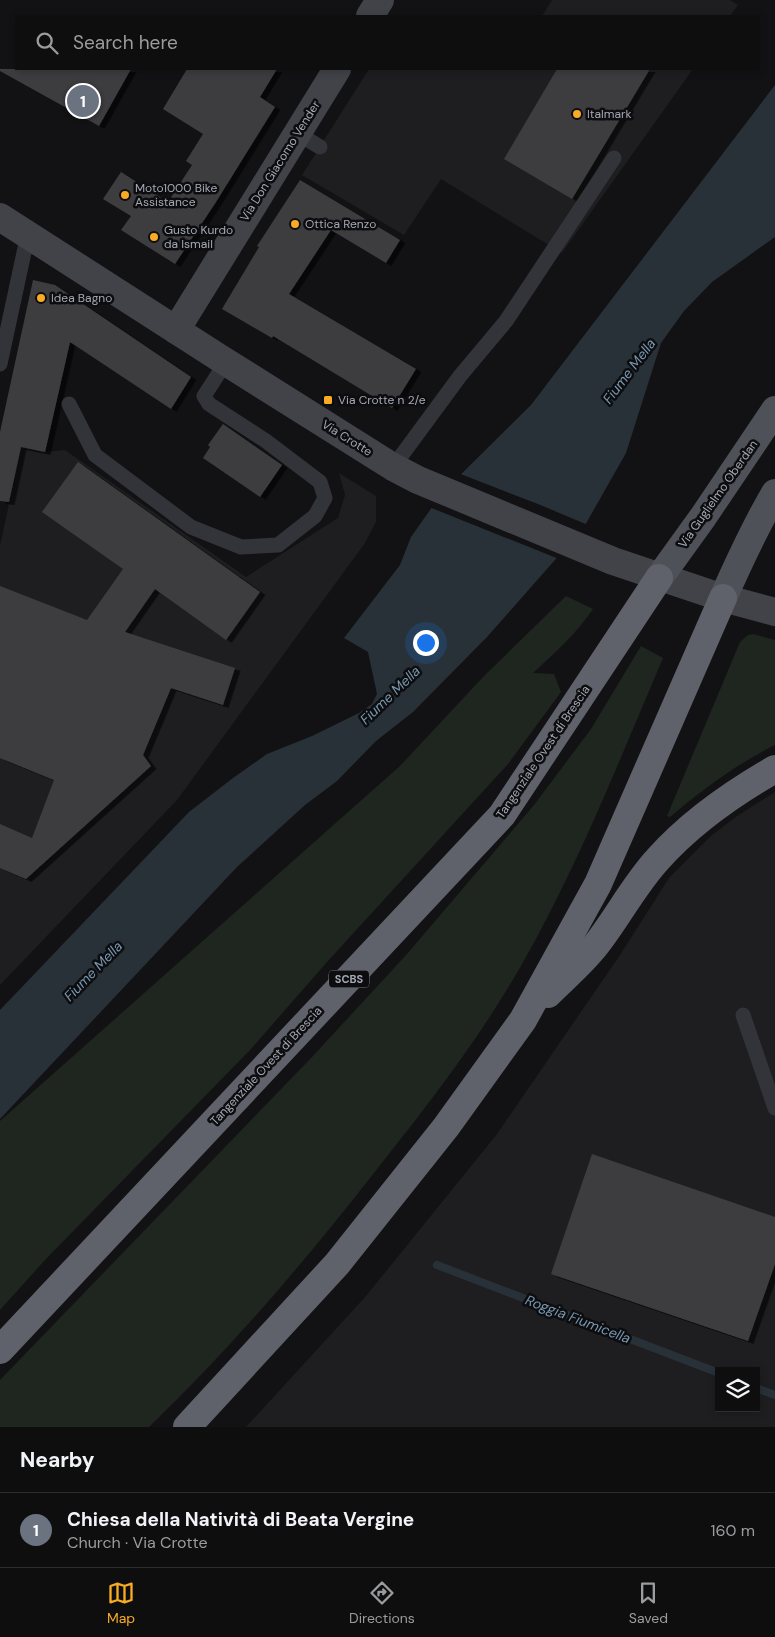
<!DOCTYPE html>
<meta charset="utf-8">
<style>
body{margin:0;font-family:"DM Sans",sans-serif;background:#1c1c1d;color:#f1f3f6}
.controls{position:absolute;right:15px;bottom:15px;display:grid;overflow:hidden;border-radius:0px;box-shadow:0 2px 8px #0003}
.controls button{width:45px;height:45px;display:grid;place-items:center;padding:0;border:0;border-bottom:1px solid #2e2e2f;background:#0e0e0f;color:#f1f3f6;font:25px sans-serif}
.you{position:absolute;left:425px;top:642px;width:18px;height:18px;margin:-12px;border:4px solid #fff;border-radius:50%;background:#1a73e8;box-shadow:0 0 0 8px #1a73e833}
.badge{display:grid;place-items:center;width:32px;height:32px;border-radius:50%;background:#f9ab25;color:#fff;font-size:16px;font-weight:700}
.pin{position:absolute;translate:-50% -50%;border:2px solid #fff;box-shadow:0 1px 5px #0006}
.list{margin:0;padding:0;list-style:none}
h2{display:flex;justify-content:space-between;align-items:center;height:65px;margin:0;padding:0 20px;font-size:21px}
h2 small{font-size:16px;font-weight:400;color:#9b9c9e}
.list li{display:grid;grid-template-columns:32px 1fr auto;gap:15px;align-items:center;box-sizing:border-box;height:75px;padding:0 20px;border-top:1px solid #2e2e2f}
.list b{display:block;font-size:19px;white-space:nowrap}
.list p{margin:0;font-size:16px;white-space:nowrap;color:#9b9c9e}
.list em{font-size:16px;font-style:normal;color:#9b9c9e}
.icon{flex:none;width:28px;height:28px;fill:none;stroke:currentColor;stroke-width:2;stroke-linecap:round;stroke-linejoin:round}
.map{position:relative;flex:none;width:775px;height:1427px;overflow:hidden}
.search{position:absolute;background:#0e0e0f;box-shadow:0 2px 8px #0003;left:15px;right:15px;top:15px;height:55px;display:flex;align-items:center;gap:12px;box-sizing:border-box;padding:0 18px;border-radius:0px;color:#9b9c9e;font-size:19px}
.sheet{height:140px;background:#0e0e0f}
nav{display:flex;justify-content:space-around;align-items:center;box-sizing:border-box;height:70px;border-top:1px solid #2e2e2f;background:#0e0e0f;font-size:14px;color:#9b9c9e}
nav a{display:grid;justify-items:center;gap:2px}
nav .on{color:#f9ab25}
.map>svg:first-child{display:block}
.built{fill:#1e1e21;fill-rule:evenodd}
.green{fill:#1e261f}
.water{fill:#283138}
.pier{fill:#121214}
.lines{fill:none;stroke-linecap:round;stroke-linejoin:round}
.stream{stroke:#283138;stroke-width:8}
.building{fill:#3c3d41;filter:url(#shadow)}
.lane{stroke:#333439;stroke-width:15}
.secondary{stroke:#414349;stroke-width:28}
.primary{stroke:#4f5158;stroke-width:28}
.highway{stroke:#5f626a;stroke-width:28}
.poi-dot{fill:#f9ab25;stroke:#0d0d0f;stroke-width:2}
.labels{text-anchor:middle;stroke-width:5;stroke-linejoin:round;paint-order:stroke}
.shield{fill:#0d0d0f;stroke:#767a83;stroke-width:1}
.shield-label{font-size:11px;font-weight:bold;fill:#a3a9b5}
.poi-label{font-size:12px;fill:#a3a9b5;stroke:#0d0d0f;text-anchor:start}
.street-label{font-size:12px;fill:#a3a9b5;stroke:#0d0d0f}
.water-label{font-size:14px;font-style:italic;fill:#7898b2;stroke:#0d0d0f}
</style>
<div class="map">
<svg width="775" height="1427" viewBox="0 0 775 1427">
<defs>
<filter id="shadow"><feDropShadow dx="5.5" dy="3" stdDeviation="0" flood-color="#0009"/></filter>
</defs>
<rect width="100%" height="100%" fill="#121214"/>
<g class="built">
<polygon points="552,0 730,0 738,5 730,16 542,16"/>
<polygon points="369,69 693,69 562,253 441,179 404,235 302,175"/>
<polygon points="21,447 45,452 65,450 246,577 338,518 345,495 339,473 376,496 376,522 365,543 177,800 0,985 0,546"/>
<path d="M775,792v635h-529l120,-131 131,-162 123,-179 49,-77 43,-43 25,-19zM719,1371h37v37h-37z"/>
</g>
<g class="green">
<path d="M566,596l27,13c-17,25 -38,44 -60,64l21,1 7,18 -53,72 -181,198 -77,88 -206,211 -44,49v-189l400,-355 84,-90z"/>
<path d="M753,634l22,6v105c-38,19 -72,44 -105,72l-3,-1 73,-174 8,-7z"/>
<path d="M641,646l22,12c-44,103 -85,208 -141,306 -43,76 -98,146 -152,214 -68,87 -141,172 -221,249h-149v-47l312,-323 95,-103 127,-149 57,-76z"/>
</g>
<polygon class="water" points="775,85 775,237 712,282 684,311 661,343 626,453 584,527 487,637 413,712 376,741 337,781 305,805 237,867 0,1119 0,1010 189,812 233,778 267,754 312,736 359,713 372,704 377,694 368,652 344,638 400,565 411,537 442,493 531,405"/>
<polygon class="pier" points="458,473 538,504 588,525 559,559 429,507 440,491"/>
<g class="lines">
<g class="stream">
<polyline points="437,1265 719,1373"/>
<polyline points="756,1388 775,1395"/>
</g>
</g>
<g class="building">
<polygon points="0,69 131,69 99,126 0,71"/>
<polygon points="187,69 277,69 260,97 275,107 216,202 175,264 121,230 131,216 103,199 121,172 168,202 192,165 186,161 203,134 163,109"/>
<polygon points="557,69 650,69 572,199 504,159"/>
<polygon points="300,180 400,240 386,263 331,230 289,294 416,369 392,408 273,336 272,338 222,309 259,247 257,246"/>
<polygon points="33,280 55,285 191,377 171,409 70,342 45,452 21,447 9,502 0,501 0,432"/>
<polygon points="223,424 282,465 260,497 203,458 210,447 208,445"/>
<polygon points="78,462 260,592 226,640 155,589 125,632 235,668 223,705 171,688 143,755 151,766 26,879 0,868 0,824 32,838 54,780 0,758 0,586 87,620 123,569 42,512"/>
<polygon points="592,1154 775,1217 775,1264 748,1341 551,1274"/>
</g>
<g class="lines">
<g class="lane">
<polyline points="297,133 320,147"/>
<polyline points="0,364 28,234"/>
<polyline points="69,404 95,455 191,527 241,547 278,545 315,516 325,498 320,482 266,441 209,404 204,396 226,362"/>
<polyline points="393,467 460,376 506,321 614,158"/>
<polyline points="743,1015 775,1108"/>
</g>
<g class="secondary">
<polyline points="370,16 380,0"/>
<polyline points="0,217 218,357 393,467 418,480 613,561 723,598 775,612"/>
<polyline points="176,330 337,69"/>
</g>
<g class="primary">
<polyline points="659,578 703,517 775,410"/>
<path d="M723,598c16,-36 32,-71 52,-105"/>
</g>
<g class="highway">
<path d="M548,994c16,-16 34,-31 48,-49 22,-28 38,-60 62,-86 33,-37 75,-66 117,-90"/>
<polyline points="0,1350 502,815 659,578"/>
<polyline points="187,1427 337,1264 446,1127 523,1020 598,884 723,598"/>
</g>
</g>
<g class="poi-dot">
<circle cx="577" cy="114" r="5"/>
<circle cx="125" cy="195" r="5"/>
<circle cx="295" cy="224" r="5"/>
<circle cx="154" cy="237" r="5"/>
<circle cx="41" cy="298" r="5"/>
<rect x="323" y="395" width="10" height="10" rx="2.5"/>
</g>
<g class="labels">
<rect class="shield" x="329" y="970.5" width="40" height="17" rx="4"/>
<g class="shield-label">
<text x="349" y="983">SCBS</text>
</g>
<g class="poi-label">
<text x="587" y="118">Italmark</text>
<text x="135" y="192">Moto1000 Bike<tspan x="135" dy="14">Assistance</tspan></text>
<text x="305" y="228">Ottica Renzo</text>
<text x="164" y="234">Gusto Kurdo<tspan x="164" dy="14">da Ismail</tspan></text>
<text x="51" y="302">Idea Bagno</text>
<text x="338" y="404">Via Crotte n 2/e</text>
</g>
<g class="street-label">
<text transform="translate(280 161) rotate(-58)" y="4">Via Don Giacomo Vender</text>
<text transform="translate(347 438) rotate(32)" y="4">Via Crotte</text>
<text transform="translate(718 494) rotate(-55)" y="4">Via Guglielmo Oberdan</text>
<text transform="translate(543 752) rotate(-56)" y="4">Tangenziale Ovest di Brescia</text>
<text transform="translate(266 1066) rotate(-47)" y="4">Tangenziale Ovest di Brescia</text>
</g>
<g class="water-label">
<text transform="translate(629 371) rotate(-53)" y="5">Fiume Mella</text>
<text transform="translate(390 695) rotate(-44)" y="5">Fiume Mella</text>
<text transform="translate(93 971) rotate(-46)" y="5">Fiume Mella</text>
<text transform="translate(578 1319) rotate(21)" y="5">Roggia Fiumicella</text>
</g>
</g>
</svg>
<div class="controls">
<button><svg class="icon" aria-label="layers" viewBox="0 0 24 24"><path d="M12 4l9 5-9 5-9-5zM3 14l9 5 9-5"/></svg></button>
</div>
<div class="you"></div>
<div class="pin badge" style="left:83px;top:101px;background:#6b7280">1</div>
<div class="search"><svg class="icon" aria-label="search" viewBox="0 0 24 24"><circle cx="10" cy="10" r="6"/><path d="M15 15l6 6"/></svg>Search here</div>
</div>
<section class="sheet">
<h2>Nearby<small></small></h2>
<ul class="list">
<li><span class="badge" style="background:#6b7280">1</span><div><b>Chiesa della Natività di Beata Vergine</b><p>Church · Via Crotte</p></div><em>160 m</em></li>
</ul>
</section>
<nav>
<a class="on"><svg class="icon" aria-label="map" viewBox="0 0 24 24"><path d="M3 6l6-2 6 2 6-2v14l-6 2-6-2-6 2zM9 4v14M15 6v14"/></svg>Map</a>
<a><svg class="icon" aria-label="directions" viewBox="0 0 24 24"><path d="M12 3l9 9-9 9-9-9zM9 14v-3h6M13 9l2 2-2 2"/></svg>Directions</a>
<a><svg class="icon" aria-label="saved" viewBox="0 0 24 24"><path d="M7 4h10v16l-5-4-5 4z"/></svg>Saved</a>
</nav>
